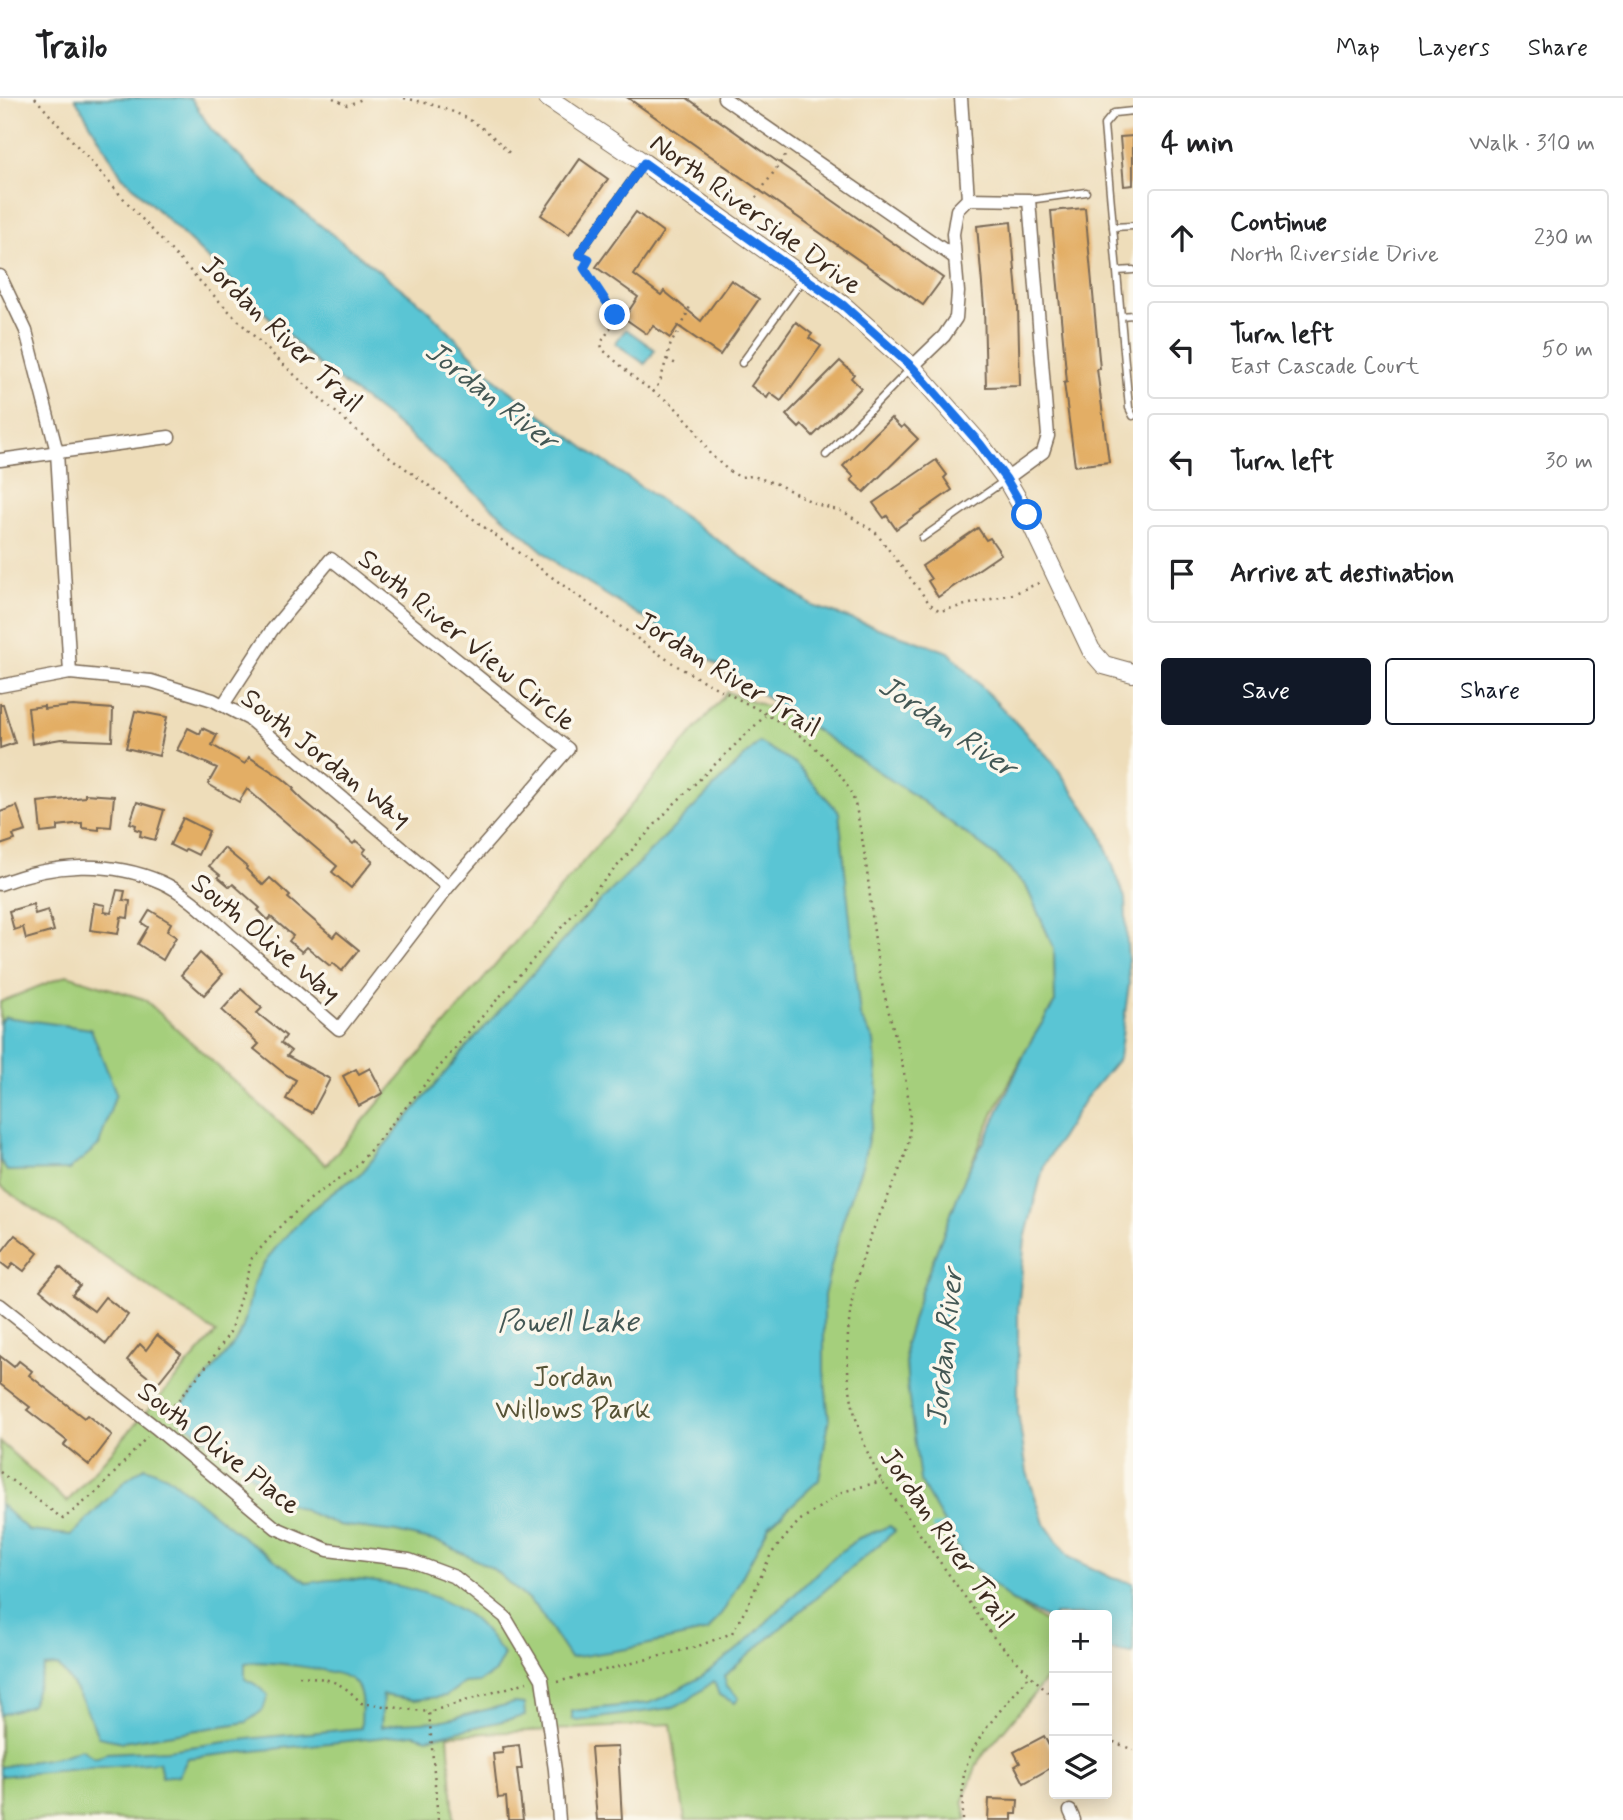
<!DOCTYPE html>
<meta charset="utf-8">
<style>
body{margin:0;font-family:Mynerve,sans-serif;background:#f2f2f2;color:#202124}
.controls{position:absolute;right:21px;bottom:21px;display:grid;overflow:hidden;border-radius:7px;box-shadow:0 4px 18px #0003}
.controls button{width:63px;height:63px;display:grid;place-items:center;padding:0;border:0;border-bottom:2px solid #e0e0e0;background:#fff;color:#202124;font:35px sans-serif}
.stop{position:absolute;width:21px;height:21px;margin:-16px;border:5px solid #1a73e8;border-radius:50%;background:#fff}
.stop.end{background:#1a73e8;border-color:#fff;box-shadow:0 2px 7px #0008}
.list{margin:0;padding:0;list-style:none}
h2{display:flex;justify-content:space-between;align-items:center;height:91px;margin:0;padding:0 28px;font-size:30px}
h2 small{font-size:23px;font-weight:400;color:#757577}
.list li{display:grid;grid-template-columns:46px 1fr auto;gap:21px;align-items:center;box-sizing:border-box;height:98px;margin:0 14px 14px;padding:0 14px;border:2px solid #e0e0e0;border-radius:7px}
.list b{display:block;font-size:26px;white-space:nowrap}
.list p{margin:0;font-size:23px;white-space:nowrap;color:#757577}
.list em{font-size:23px;font-style:normal;color:#757577}
.actions{display:flex;gap:14px;padding:21px 28px}
.actions a{flex:1;padding:16px 0;border:2px solid #111827;border-radius:7px;text-align:center;font-size:24px;color:#111827}
.actions .main{background:#111827;color:#fff}
.icon{flex:none;width:38px;height:38px;fill:none;stroke:currentColor;stroke-width:2;stroke-linecap:round;stroke-linejoin:round}
.map{position:relative;flex:none;width:1133px;height:1722px;overflow:hidden}
header{display:flex;align-items:center;gap:42px;box-sizing:border-box;height:98px;padding:0 35px;background:#fff;border-bottom:2px solid #e0e0e0}
header strong{font-size:33px}
nav{display:flex;gap:38px;margin-inline-start:auto;font-size:24px}
main{display:flex}
aside{flex:1;background:#fff}
.map>svg:first-child{display:block}
.green{fill:#a5cf7c;stroke:#707c4d;stroke-width:2}
.water{fill:#5ac5d4;stroke:#4a7879;stroke-width:2}
.lines{fill:none;stroke-linecap:round;stroke-linejoin:round}
.stream{stroke:#5ac5d4;stroke-width:4.5}
.building{fill:#e3ae65}
.lane-casing{stroke:#7a6955;stroke-width:9}
.street-casing{stroke:#7a6955;stroke-width:15}
.secondary-casing{stroke:#7a6955;stroke-width:20}
.path{stroke:#7a6955;stroke-width:2.5;stroke-dasharray:2 5;stroke-linecap:butt}
.lane{stroke:#fff;stroke-width:6}
.street{stroke:#fff;stroke-width:12}
.secondary{stroke:#fff;stroke-width:18}
.route{stroke:#1a73e8;stroke-width:9}
.labels{text-anchor:middle;stroke-width:7;stroke-linejoin:round;paint-order:stroke}
.street-label{font-size:28px;fill:#3b2a1e;stroke:#fbf7ec}
.park-label{font-size:28px;fill:#565336;stroke:#fbf7ec}
.water-label{font-size:30px;font-style:italic;fill:#445855;stroke:#fbf7ec}
</style>
<header>
<strong>Trailo</strong>
<nav><a>Map</a><a>Layers</a><a>Share</a></nav>
</header>
<main>
<div class="map">
<svg width="1133" height="1722" viewBox="0 0 1133 1722">
<rect width="100%" height="100%" fill="#fbf7ec"/>
<filter id="ink" filterUnits="userSpaceOnUse"><feTurbulence type="fractalNoise" baseFrequency=".0143" numOctaves="2"/><feDisplacementMap in="SourceGraphic" scale="14" xChannelSelector="R" yChannelSelector="G"/><feConvolveMatrix kernelMatrix="1 2 1 2 8 2 1 2 1" color-interpolation-filters="sRGB"/></filter>
<filter id="wash" filterUnits="userSpaceOnUse"><feTurbulence type="fractalNoise" baseFrequency=".00686" numOctaves="4" result="noise"/><feDisplacementMap in="SourceGraphic" scale="28" xChannelSelector="R" yChannelSelector="G"/><feGaussianBlur stdDeviation="1.57" result="paint"/><feColorMatrix in="noise" values="0 0 0 0 0 0 0 0 0 0 0 0 0 0 0 0 0 1.4 0 .05"/><feComposite in="paint" operator="in"/></filter>
<g filter="url(#wash)">
<rect width="100%" height="100%" fill="#eeddba"/>
<polygon class="green" points="727,594 802,621 918,700 997,759 1026,788 1054,850 1055,904 1028,948 996,1010 966,1077 921,1193 905,1246 908,1294 1011,1502 1054,1530 1054,1572 979,1662 963,1702 967,1722 685,1722 671,1626 448,1637 454,1722 0,1722 0,1344 67,1404 216,1235 0,1088 0,904 67,877 144,901 326,1067"/>
<g class="water">
<polygon points="75,0 191,0 211,31 269,87 426,210 497,283 589,353 813,508 949,554 1052,663 1099,731 1125,800 1129,886 1119,960 1085,1001 1044,1067 1025,1141 1018,1211 1018,1315 1027,1374 1044,1425 1069,1459 1112,1480 1133,1485 1133,1556 1107,1552 1107,1517 1054,1517 1054,1524 1011,1502 965,1462 920,1383 908,1294 905,1246 921,1193 966,1077 990,1032 1028,948 1055,904 1054,850 1026,788 997,759 918,700 686,546 561,469 390,321 319,267 121,77"/>
<polygon points="626,231 655,252 645,266 615,245"/>
<path d="M759,644l37,22 43,48 21,204 14,25 4,51 -15,71 -20,57 -19,75v76l5,49 -10,60 -50,46 -43,81 -18,24 -81,18 -57,9 -33,-50 -45,-40 -50,-25 -46,-11 -58,-7 -52,-22 -112,-89c21,-24 45,-48 63,-75 10,-15 11,-39 17,-56 13,-35 71,-90 105,-107l112,-134 105,-116z"/>
<polygon points="5,919 91,931 116,995 99,1047 69,1072 7,1073 0,1062 0,925"/>
<path d="M145,1369l22,9 77,62 64,45c51,-10 117,3 160,32 14,9 25,28 36,40l-9,17 -16,10 -15,1 -18,13 -32,4 -31,-5 -2,32 20,-4 39,-2 74,-18 10,1 1,12 -98,22 -13,-4 -226,24 -9,17 -17,2 -3,-15 -159,14v-9l63,-11 18,-7 14,9 11,-5 61,-3 89,-12 105,-10c0,-15 4,-36 -8,-47 -13,-12 -91,-21 -108,-18v16l10,5 13,11 -5,15 -16,12 -124,20 -25,-5c-10,-27 -21,-49 -40,-71l-14,1 -13,38 -31,10v-211l29,27 43,4 54,-55z"/>
<polygon points="890,1428 895,1433 724,1578 727,1588 739,1600 735,1605 719,1597 714,1583 687,1603 671,1610 577,1623 572,1621 572,1613 649,1605 664,1599 701,1579 743,1547 832,1460 859,1440"/>
</g>
<g class="lines">
<polyline class="stream" points="934,1429 951,1428"/>
</g>
<g id="blocks">
<g class="building">
<polygon points="628,0 687,0 943,180 923,207"/>
<polygon points="1133,38 1133,87 1124,88 1120,39"/>
<polygon points="580,61 608,81 569,136 541,117"/>
<polygon points="1085,110 1100,271 1097,271 1109,364 1075,368 1064,285 1067,284 1051,113"/>
<polygon points="636,114 663,134 634,177 661,197 664,193 701,223 731,182 759,201 720,257 678,228 670,240 653,228 647,236 624,220 638,199 596,169"/>
<polygon points="1011,124 1018,209 1020,288 986,289 984,209 977,128"/>
<polygon points="796,224 812,236 809,240 821,248 781,303 770,295 767,300 751,288"/>
<polygon points="840,263 854,276 851,280 861,290 813,338 802,327 799,330 786,317"/>
<polygon points="891,320 901,330 904,327 918,341 864,394 851,382 854,379 843,368"/>
<polygon points="936,362 947,377 944,380 952,392 896,431 887,418 884,420 873,405"/>
<polygon points="978,430 986,442 990,440 1001,456 938,499 928,483 931,481 922,468"/>
<polygon points="0,606 3,606 15,645 0,650"/>
<polygon points="44,608 44,611 73,608 113,611 112,643 61,641 32,646 28,610"/>
<polygon points="135,613 167,619 159,658 126,650"/>
<polygon points="188,630 200,636 202,630 217,637 212,647 245,666 249,659 282,680 294,690 293,692 303,702 337,730 336,731 353,746 356,743 366,751 363,755 373,763 351,790 332,774 337,768 247,691 239,704 208,686 217,670 177,652"/>
<polygon points="85,696 114,698 111,729 99,728 99,732 82,730 82,725 58,728 58,733 41,735 38,704 85,699"/>
<polygon points="137,704 164,712 155,742 140,738 141,733 135,731 136,727 130,725"/>
<polygon points="17,708 26,733 13,737 15,742 0,747 0,714"/>
<polygon points="183,720 209,733 198,757 186,751 184,754 170,747"/>
<polygon points="224,750 247,769 246,771 263,787 270,780 290,798 288,800 333,839 337,834 359,852 342,873 333,865 330,868 307,849 302,854 289,843 293,838 271,819 268,822 258,812 260,810 233,786 230,789 218,779 220,777 209,768"/>
<polygon points="117,792 125,793 123,802 130,803 128,820 121,819 118,836 90,832 94,805 105,807 104,814 111,815"/>
<polygon points="33,806 35,816 48,812 54,833 26,841 23,829 14,832 9,813"/>
<polygon points="150,812 171,825 167,833 176,839 163,862 138,846 148,829 142,825"/>
<polygon points="200,855 223,876 204,897 181,877"/>
<polygon points="241,891 262,910 257,915 286,938 281,945 291,953 287,958 330,981 312,1015 286,1001 296,982 285,976 254,951 259,946 222,912"/>
<polygon points="370,970 383,995 359,1008 343,978 356,971 359,976"/>
<polygon points="15,1137 38,1155 24,1173 13,1165 9,1171 0,1164 0,1156"/>
<polygon points="60,1169 80,1188 72,1197 94,1213 105,1199 128,1217 106,1246 40,1192"/>
<polygon points="157,1237 181,1256 157,1286 127,1262 140,1246 146,1252"/>
<polygon points="0,1258 14,1269 19,1263 32,1273 29,1277 84,1320 87,1317 112,1337 89,1367 64,1347 67,1343 27,1312 30,1309 0,1286"/>
<polygon points="1044,1638 1054,1657 1054,1668 1024,1685 1015,1668 1020,1665 1014,1654"/>
<polygon points="519,1647 522,1671 517,1671 523,1722 508,1722 506,1699 498,1700 493,1656 503,1655 502,1649"/>
<polygon points="618,1649 622,1722 597,1722 591,1650"/>
<polygon points="989,1701 1018,1702 1017,1716 1012,1716 1012,1722 988,1722"/>
</g>
</g>
</g>
<g filter="url(#ink)">
<use href="#blocks" fill-opacity="0" stroke="#7a6955" stroke-width="2"/>
<g class="lines">
<g class="lane-casing">
<g id="lane">
<polyline points="1133,13 1114,15 1104,27 1129,310 1133,318"/>
<polyline points="1029,102 1086,94"/>
<polyline points="1113,129 1133,128"/>
<polyline points="579,156 643,66"/>
<polyline points="1117,173 1133,172"/>
<polyline points="1121,218 1133,217"/>
<polyline points="742,265 803,181"/>
<polyline points="826,357 911,270"/>
<polyline points="922,440 1004,383"/>
</g>
</g>
<g class="street-casing">
<g id="street">
<polyline points="724,0 954,159"/>
<polyline points="968,101 1029,102 1048,338 1043,354 1006,381"/>
<polyline points="0,178 26,233 57,354 70,575"/>
<polyline points="912,269 944,238 956,220 958,194 953,136 957,112 968,101 961,0"/>
<polyline points="0,362 169,339"/>
<polyline points="0,588 70,575 151,583 213,602 249,621 448,789"/>
<path d="M0,786c52,-21 110,-24 161,-2 25,11 48,34 68,52 37,32 73,63 110,95l109,-142 120,-138 -237,-190 -59,71 -49,75"/>
<polyline points="0,1207 155,1329 276,1430 328,1452 409,1462 455,1479 505,1519 542,1581 555,1672 559,1722"/>
<polyline points="1070,1713 1074,1722"/>
</g>
</g>
<g class="secondary-casing">
<polyline id="secondary" points="548,0 644,65 844,208 912,269 980,346 1006,381 1027,417 1091,552 1104,567 1133,575"/>
</g>
<g class="path">
<path d="M35,0c103,118 206,235 325,335 28,24 58,44 87,66 71,54 144,107 218,159 61,42 151,65 186,135 5,11 7,24 9,35 9,44 11,89 18,134 8,56 37,120 31,176 -3,24 -26,68 -36,92 -34,83 -37,172 9,251l113,158 59,60"/>
<polyline points="333,0 347,7 365,0"/>
<path d="M404,0c48,10 74,20 107,57"/>
<polyline points="748,111 785,58"/>
<polyline points="588,164 584,170 616,221 601,245 602,251 638,283 673,307 692,327 710,356 729,373 740,379 753,378 777,386 816,406 844,414 876,435 930,506 940,513 1013,496 1041,484"/>
<polyline points="667,261 676,266"/>
<polyline points="653,294 660,284 671,245 681,230 691,206"/>
<polyline points="165,1318 212,1261 230,1234 252,1160 283,1125 314,1098 356,1069 471,931 577,812 673,707 765,618"/>
<polyline points="0,1374 63,1421 99,1392 147,1339"/>
<path d="M299,1578c29,2 43,5 62,27l68,9"/>
<polyline points="557,1584 696,1549 732,1535 747,1509 771,1456 799,1423 842,1394 882,1383"/>
<polyline points="1107,1641 1133,1652"/>
<polyline points="438,1722 429,1614 527,1584"/>
<path d="M963,1722c0,-16 -2,-34 2,-50 10,-36 42,-66 65,-95"/>
</g>
<use href="#lane" class="lane"/>
<use href="#street" class="street"/>
<use href="#secondary" class="secondary"/>
</g>
</g>
<g class="lines" filter="url(#ink)">
<polyline class="route" points="615,217 584,170 589,161 579,156 644,65 844,208 912,269 980,346 1006,381 1027,417"/>
</g>
<g class="labels">
<g class="street-label">
<text transform="translate(757 115) rotate(36)" y="10">North Riverside Drive</text>
<text transform="translate(283 235) rotate(44)" y="10">Jordan River Trail</text>
<text transform="translate(468 541) rotate(39)" y="10">South River View Circle</text>
<text transform="translate(729 575) rotate(32)" y="10">Jordan River Trail</text>
<text transform="translate(327 659) rotate(38)" y="10">South Jordan Way</text>
<text transform="translate(267 839) rotate(40)" y="10">South Olive Way</text>
<text transform="translate(220 1349) rotate(38)" y="10">South Olive Place</text>
<text transform="translate(948 1439) rotate(55)" y="10">Jordan River Trail</text>
</g>
<g class="park-label">
<text x="573" y="1288">Jordan<tspan x="573" dy="32">Willows Park</tspan></text>
</g>
<g class="water-label">
<text transform="translate(492 297) rotate(38)" y="10">Jordan River</text>
<text transform="translate(948 628) rotate(34)" y="10">Jordan River</text>
<text x="568" y="1233">Powell Lake</text>
<text transform="translate(944 1249) rotate(-84)" y="10">Jordan River</text>
</g>
</g>
</svg>
<div class="controls">
<button>+</button>
<button>−</button>
<button><svg class="icon" aria-label="layers" viewBox="0 0 24 24"><path d="M12 4l9 5-9 5-9-5zM3 14l9 5 9-5"/></svg></button>
</div>
<div class="stop" style="left:1027px;top:417px"></div>
<div class="stop end" style="left:615px;top:217px"></div>
</div>
<aside>
<h2>4 min<small>Walk · 310 m</small></h2>
<ul class="list">
<li><svg class="icon" aria-label="ahead" viewBox="0 0 24 24"><path d="M12 20V5M6 11l6-6 6 6"/></svg><div><b>Continue</b><p>North Riverside Drive</p></div><em>230 m</em></li>
<li><svg class="icon" aria-label="left" viewBox="0 0 24 24"><path d="M17 20v-9H6M10 6l-5 5 5 5"/></svg><div><b>Turn left</b><p>East Cascade Court</p></div><em>50 m</em></li>
<li><svg class="icon" aria-label="left" viewBox="0 0 24 24"><path d="M17 20v-9H6M10 6l-5 5 5 5"/></svg><div><b>Turn left</b></div><em>30 m</em></li>
<li><svg class="icon" aria-label="arrive" viewBox="0 0 24 24"><path d="M6 21V4h12l-3 4 3 4H6"/></svg><div><b>Arrive at destination</b></div></li>
</ul>
<div class="actions"><a class="main">Save</a><a>Share</a></div>
</aside>
</main>
